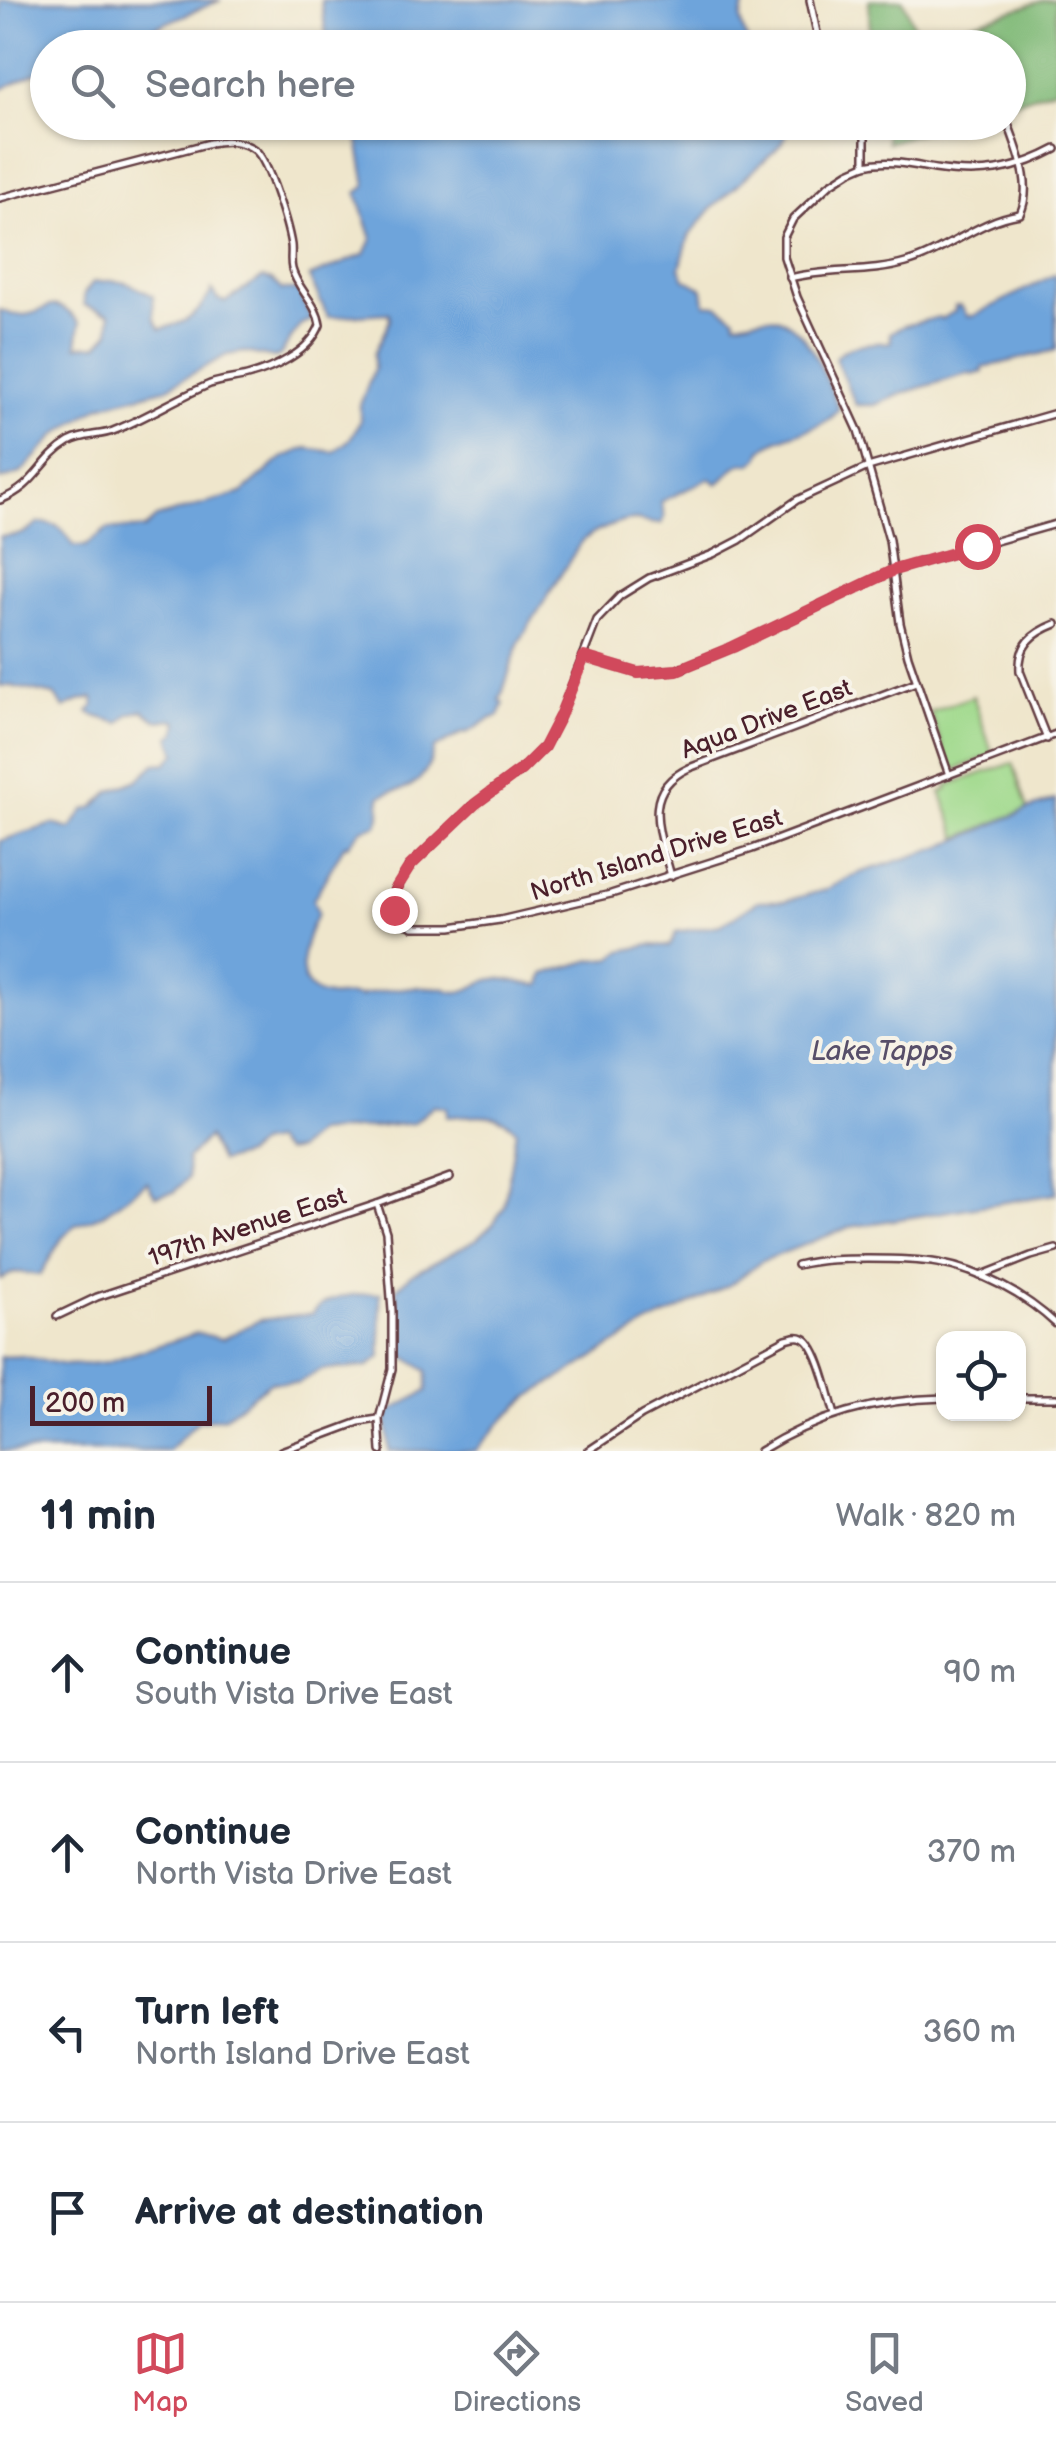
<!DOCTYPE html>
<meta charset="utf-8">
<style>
body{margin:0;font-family:"Balsamiq Sans",sans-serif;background:#f2f2f3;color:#1f2937}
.controls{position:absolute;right:30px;bottom:30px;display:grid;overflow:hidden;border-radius:20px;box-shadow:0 2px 8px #0004}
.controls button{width:90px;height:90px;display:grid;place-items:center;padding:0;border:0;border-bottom:2px solid #e0e1e3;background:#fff;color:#1f2937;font:50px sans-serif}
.scale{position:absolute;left:30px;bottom:25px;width:182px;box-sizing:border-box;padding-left:10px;border:5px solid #4a1f2b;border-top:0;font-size:28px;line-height:35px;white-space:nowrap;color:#4a1f2b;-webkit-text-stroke:8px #f7f3e8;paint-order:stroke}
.stop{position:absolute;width:30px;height:30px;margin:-22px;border:8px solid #d1495b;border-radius:50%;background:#fff}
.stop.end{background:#d1495b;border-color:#fff;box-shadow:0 2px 10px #0008}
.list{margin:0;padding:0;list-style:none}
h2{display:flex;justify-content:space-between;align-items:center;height:130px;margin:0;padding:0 40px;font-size:42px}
h2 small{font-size:32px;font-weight:400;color:#747a83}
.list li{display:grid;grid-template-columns:65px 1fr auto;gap:30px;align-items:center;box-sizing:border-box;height:180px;padding:0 40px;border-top:2px solid #e0e1e3}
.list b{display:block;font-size:38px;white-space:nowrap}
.list p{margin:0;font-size:32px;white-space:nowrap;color:#747a83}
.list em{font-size:32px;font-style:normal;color:#747a83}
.icon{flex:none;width:55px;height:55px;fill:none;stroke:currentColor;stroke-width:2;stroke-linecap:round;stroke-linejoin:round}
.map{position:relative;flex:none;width:1056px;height:1451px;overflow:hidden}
.search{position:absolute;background:#fff;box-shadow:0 2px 8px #0004;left:30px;right:30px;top:30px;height:110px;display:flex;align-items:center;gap:25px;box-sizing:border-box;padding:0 35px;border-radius:55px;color:#747a83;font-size:38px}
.sheet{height:850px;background:#fff}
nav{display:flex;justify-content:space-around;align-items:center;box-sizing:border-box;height:140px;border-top:2px solid #e0e1e3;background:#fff;font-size:28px;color:#747a83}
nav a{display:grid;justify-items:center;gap:5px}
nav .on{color:#d1495b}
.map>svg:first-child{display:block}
.green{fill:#9fd98b;stroke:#747c5b;stroke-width:2.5}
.forest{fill:#7fb977;stroke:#646c51;stroke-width:2.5}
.water{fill:#6ea4db;stroke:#5c6283;stroke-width:2.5}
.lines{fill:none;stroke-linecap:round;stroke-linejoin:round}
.street-casing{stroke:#633d43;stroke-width:10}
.street{stroke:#fff;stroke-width:5}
.route{stroke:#d1495b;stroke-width:12}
.labels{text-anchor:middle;stroke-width:8;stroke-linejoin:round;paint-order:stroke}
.street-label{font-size:25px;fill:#4a1f2b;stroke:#f7f3e8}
.water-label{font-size:28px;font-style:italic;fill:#574e69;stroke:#f7f3e8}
</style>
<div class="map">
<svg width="1056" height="1451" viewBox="0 0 1056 1451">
<rect width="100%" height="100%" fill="#f7f3e8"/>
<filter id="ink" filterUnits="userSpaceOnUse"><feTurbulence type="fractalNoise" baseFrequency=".01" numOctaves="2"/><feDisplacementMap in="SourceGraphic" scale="20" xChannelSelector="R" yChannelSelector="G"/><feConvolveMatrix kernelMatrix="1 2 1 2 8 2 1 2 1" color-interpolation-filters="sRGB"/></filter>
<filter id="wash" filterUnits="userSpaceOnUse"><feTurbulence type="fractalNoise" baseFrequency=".0048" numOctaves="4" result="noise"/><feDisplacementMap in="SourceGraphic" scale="40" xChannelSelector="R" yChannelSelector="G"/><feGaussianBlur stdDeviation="2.25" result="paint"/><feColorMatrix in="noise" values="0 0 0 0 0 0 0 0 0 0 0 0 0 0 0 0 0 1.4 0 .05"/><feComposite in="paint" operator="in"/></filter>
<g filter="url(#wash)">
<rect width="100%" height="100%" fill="#efe6cc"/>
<g class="green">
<polygon points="973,696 993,755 954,770 949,766 930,712"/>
<polygon points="1013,763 1028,809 958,838 941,792 947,790 947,785"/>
</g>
<g class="forest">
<polygon points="869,0 903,0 915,28 959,27 1045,0 1056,0 1056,88 1009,104 1008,48 870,47"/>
<polygon points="883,123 883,122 951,123 887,143"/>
</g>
<g class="water">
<polygon points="0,0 221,0 130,38 105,40 90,47 48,48 47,73 35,73 0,90"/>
<path d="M321,0h427c-13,19 -6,28 2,47h-422z"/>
<path d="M355,123h437l-10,21 -71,65 -22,27 -9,32 5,11 18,10 2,15 12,1 18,12 1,5c10,-1 22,-5 32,-5 39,0 58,63 71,92 -14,22 -56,23 -75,39 -5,5 -2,9 -8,13 -9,7 -6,-1 -16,3 -9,4 -14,15 -23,20l-7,-6 -49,24 4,15 -3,6c-11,2 -16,-2 -26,-3 -13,-1 -46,13 -55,22l-62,100 -19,58 4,3 -5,13c-15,2 -24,17 -37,17l-28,16c-2,12 -10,29 -22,36 -10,7 -21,4 -32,12v20l-3,8 -15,4 -14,16 -3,-1 -32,56 5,13c-14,25 -31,78 11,83 12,1 22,-3 32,1l1,-2c25,-6 55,-10 80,-7 9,2 6,4 15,4 13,0 24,-12 37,-13 17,-2 31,7 47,6l3,-11 48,-14 20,-2 10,-7 28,-6 20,1 6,-14 45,-7 37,-24h27l40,-11 37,-18 80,-25 86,-38 28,-9v394l-206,33 -88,34 -31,23 -86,42 -116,71 -22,19 -32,35h-86l-2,-32 2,-7 38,-21v-20l-29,-19 -2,-63 15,-14 66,-36 16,-15 11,-17 12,-77c-18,-21 -43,-14 -69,-13v-10l-13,-2 -20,18 -98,10 -19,17 -13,2 -11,-11 -15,3 -12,11 -26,7 -12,-25 -21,22 1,19 -14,14 -19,4 -8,-14 -45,33 -27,10 -13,13 -22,37 -24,-3 -16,7v-438l53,-17 18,5 13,-19 10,-3 15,-15 29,-12 17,-16 12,-1 9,-10 -6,-16 6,-4 2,-12c-18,-6 -14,9 -35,-11l-14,4 -9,9 -25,-7 -7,-4 6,-6 -1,-8 -12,2 -17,8 -10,-13 -43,-9h-11v-150c17,1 26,-2 39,-13 21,0 25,7 35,23h11l22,-17h37l12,-11 86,-25 40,-35 24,-10 28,4 16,-13 10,-17v-17l14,-36v-15l16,-34 -1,-7 -61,4 -19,-40 56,-23 7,-15 -15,-46 9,-7z"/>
<path d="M1056,274v76l-74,18 1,4 -11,3 -2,-2 -67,20 -28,12h-19l-21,-47c12,-16 37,-14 56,-16l-1,-9 14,-7 35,-9 3,2 13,-8v-5h6l6,10h6z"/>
<path d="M262,278l10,2 10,10h16l14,30 -11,4 -21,31 -6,3 -29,-6 -18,3 -63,34 -64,17 -44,29 -35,38 -21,7v-170c6,2 11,5 17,5 32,2 31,-27 63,8l-3,23 21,-1 12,-13v-18l-26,-9v-11l9,-12c28,-3 36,0 60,14l1,22 6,11c27,-6 39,-14 52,-39l5,9 8,3z"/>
<path d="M380,1293l1,64 -14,10 -46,3 -23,13 -27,-1 -47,35 -26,4 -30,30h-168v-94l22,-1 43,9 22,-1 20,-2 90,-29 25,6 38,-19 52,-6c16,-21 44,-19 68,-21z"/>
</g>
</g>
<g filter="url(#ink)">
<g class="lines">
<g class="street-casing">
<g id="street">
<polyline points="810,0 817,33 829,48"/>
<polyline points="865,122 865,165 849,172 829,185 793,219 784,237 784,257 797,297 858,430 889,540 900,623 908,656 949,775"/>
<path d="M865,165c23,-6 47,0 70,4 46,7 80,2 121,-20"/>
<path d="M0,198l210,-55c16,-3 31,-3 45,7 14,11 33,76 36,95 1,8 -1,16 1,24 5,20 25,34 28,56 -10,27 -47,44 -73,51 -12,3 -25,4 -37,8 -33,14 -64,34 -97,47 -14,5 -30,3 -44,11 -30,18 -32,44 -69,58"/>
<path d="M790,278c38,-10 78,-4 116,-15 40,-11 72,-43 114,-49 14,-29 -3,-64 -12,-91"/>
<polyline points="1056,413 868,467 797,500 740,540 713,554 649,578 620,596 597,620 560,716 544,747 521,770 475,804 410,866 395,890 394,910 404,923 413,927 451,927 500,920 611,894 752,849 1056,734"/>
<polyline points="584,657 638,673 677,670 733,647 894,570 1056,524"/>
<path d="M1047,739l-27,-68c-2,-26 13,-38 36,-47"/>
<path d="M671,876c-11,-42 -32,-85 18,-108l227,-86"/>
<polyline points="377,1204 386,1232 392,1311 392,1369 379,1419 381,1451"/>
<path d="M797,1265c24,-6 47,-6 71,-6 23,0 47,0 70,4 43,8 86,31 118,61"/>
<polyline points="980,1276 1031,1256 1056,1249"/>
<polyline points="57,1316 97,1297 377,1204 450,1177"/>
<polyline points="1018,1398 1056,1398"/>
<polyline points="281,1451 359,1422 378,1419"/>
<path d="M588,1451l54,-36 144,-76c5,-1 11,-4 17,-1 16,6 27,61 32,77"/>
<path d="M760,1451c56,-35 118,-52 184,-53"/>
</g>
</g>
<use href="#street" class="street"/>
</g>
</g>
<g class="lines" filter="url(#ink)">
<polyline class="route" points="394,910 395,890 410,866 475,804 521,770 544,747 560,716 584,657 638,673 677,670 733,647 894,570 977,546"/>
</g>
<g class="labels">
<g class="street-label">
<text transform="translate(766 718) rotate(-21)" y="9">Aqua Drive East</text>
<text transform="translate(656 854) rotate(-17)" y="9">North Island Drive East</text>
<text transform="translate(247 1226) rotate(-18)" y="9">197th Avenue East</text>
</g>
<g class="water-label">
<text x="882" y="1060">Lake Tapps</text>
</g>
</g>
</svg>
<div class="controls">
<button><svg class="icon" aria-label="locate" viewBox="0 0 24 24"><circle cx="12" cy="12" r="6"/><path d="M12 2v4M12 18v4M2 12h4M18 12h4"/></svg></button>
</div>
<div class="scale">200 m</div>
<div class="stop" style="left:977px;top:546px"></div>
<div class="stop end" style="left:394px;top:910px"></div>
<div class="search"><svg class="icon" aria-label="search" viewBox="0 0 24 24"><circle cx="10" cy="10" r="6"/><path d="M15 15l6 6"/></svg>Search here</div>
</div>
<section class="sheet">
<h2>11 min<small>Walk · 820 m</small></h2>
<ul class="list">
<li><svg class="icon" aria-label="ahead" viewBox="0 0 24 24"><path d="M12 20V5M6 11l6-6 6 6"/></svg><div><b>Continue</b><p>South Vista Drive East</p></div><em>90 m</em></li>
<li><svg class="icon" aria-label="ahead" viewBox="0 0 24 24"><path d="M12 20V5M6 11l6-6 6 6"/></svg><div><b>Continue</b><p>North Vista Drive East</p></div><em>370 m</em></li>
<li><svg class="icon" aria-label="left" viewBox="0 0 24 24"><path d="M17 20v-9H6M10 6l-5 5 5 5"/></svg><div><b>Turn left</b><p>North Island Drive East</p></div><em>360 m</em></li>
<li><svg class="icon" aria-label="arrive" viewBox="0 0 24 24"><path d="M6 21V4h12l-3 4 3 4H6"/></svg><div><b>Arrive at destination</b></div></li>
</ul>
</section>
<nav>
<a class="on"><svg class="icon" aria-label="map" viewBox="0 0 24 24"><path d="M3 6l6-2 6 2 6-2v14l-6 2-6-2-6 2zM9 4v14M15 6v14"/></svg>Map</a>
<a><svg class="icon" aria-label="directions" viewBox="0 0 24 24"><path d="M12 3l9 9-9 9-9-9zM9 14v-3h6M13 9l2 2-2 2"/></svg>Directions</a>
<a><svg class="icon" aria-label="saved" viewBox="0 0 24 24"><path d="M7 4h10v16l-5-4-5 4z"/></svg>Saved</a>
</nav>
